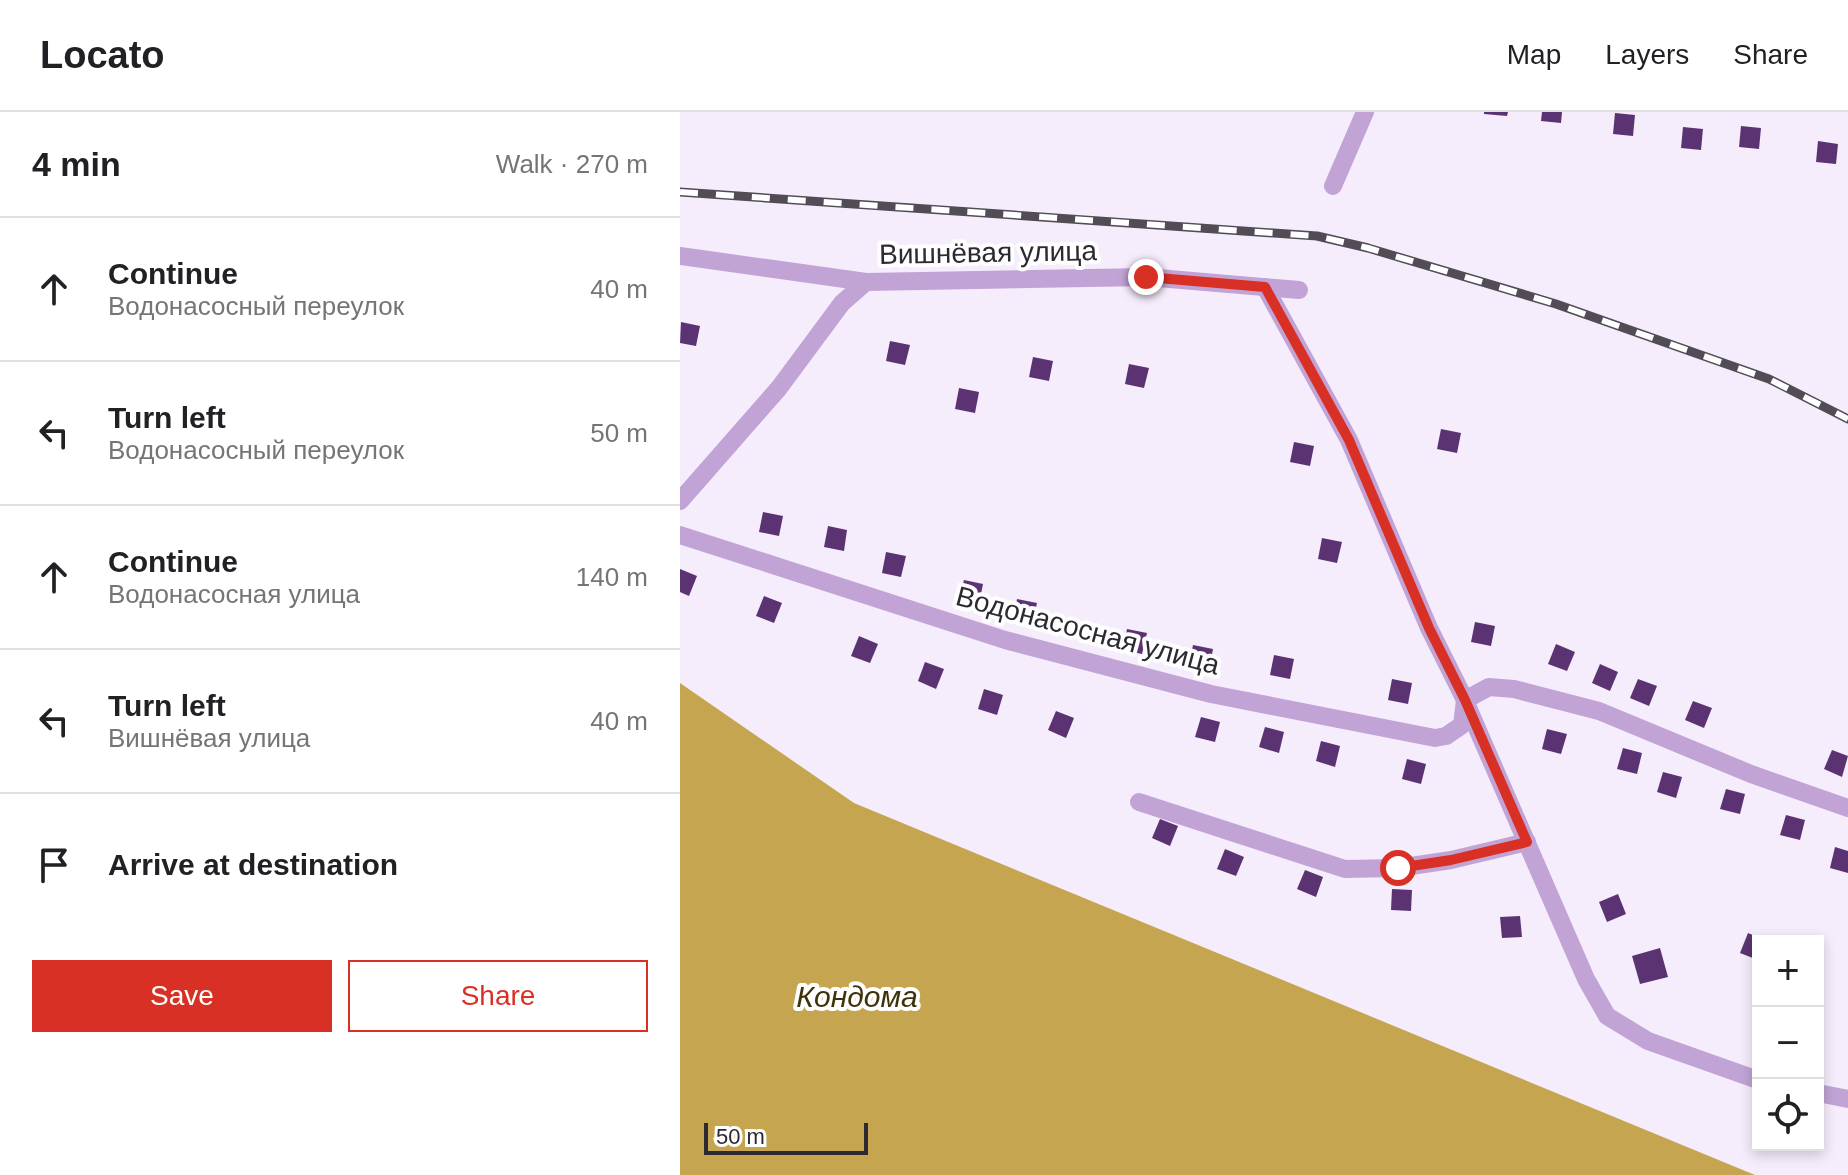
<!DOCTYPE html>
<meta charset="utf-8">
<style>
body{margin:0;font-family:Helvetica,sans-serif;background:#f6f6f6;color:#202124}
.controls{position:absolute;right:24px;bottom:24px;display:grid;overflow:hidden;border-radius:0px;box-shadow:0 4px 12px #0003}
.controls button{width:72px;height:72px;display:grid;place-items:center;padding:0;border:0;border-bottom:2px solid #e0e0e0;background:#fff;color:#202124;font:40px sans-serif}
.scale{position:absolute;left:24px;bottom:20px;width:164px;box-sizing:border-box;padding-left:8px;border:4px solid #2d2930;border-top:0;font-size:22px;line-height:28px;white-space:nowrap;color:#2d2930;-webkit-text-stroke:6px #fefefe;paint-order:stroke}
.stop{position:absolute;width:24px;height:24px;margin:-18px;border:6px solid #d93025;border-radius:50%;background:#fff}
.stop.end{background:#d93025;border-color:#fff;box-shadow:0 2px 8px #0008}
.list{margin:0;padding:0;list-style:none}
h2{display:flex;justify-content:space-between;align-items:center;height:104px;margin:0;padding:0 32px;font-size:34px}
h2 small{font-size:26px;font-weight:400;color:#757577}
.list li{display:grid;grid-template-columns:52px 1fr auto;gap:24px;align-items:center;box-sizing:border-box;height:144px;padding:0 32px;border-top:2px solid #e0e0e0}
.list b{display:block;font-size:30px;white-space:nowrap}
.list p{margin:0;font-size:26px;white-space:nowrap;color:#757577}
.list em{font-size:26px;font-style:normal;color:#757577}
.actions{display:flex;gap:16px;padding:24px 32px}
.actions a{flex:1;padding:18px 0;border:2px solid #d93025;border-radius:0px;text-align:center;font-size:28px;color:#d93025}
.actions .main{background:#d93025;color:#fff}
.icon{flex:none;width:44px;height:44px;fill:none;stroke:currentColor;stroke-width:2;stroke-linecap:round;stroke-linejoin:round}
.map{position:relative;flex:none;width:1168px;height:1063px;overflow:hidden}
header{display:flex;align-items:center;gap:48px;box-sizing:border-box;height:112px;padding:0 40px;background:#fff;border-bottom:2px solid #e0e0e0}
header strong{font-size:38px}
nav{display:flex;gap:44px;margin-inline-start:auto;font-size:28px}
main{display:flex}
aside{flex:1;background:#fff}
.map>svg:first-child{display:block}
.water{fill:#c6a550}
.building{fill:#5b3373}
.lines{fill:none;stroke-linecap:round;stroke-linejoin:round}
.minor{stroke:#c1a4d5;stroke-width:18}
.rail-casing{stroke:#514c55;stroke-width:9}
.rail{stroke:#fefefe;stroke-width:6;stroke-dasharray:18;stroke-linecap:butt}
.route{stroke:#d93025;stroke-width:10}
.labels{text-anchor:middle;stroke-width:8;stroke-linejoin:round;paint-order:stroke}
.street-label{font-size:28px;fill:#2d2930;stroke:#fefefe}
.water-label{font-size:30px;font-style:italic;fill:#3f310c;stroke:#fefefe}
</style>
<header>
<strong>Locato</strong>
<nav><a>Map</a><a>Layers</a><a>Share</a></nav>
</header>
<main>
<aside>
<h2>4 min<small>Walk · 270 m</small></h2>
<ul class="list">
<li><svg class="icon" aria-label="ahead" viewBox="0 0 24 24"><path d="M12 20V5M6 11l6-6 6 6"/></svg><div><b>Continue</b><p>Водонасосный переулок</p></div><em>40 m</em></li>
<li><svg class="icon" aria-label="left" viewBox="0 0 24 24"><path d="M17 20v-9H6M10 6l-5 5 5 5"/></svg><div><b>Turn left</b><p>Водонасосный переулок</p></div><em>50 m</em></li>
<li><svg class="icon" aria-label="ahead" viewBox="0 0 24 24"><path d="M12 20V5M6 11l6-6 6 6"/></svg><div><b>Continue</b><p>Водонасосная улица</p></div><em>140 m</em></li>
<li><svg class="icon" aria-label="left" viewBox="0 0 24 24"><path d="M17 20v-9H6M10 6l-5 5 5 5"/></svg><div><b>Turn left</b><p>Вишнёвая улица</p></div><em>40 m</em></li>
<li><svg class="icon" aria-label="arrive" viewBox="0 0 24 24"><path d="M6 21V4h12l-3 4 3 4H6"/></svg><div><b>Arrive at destination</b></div></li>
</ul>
<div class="actions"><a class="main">Save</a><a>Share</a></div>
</aside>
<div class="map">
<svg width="1168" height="1063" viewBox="0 0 1168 1063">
<rect width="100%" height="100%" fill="#f6edfc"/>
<polygon class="water" points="0,571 174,691 1075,1063 0,1063"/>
<g class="building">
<polygon points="804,0 828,0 827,4 804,2"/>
<polygon points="862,0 882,0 881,11 861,9"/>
<polygon points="935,1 955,3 953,24 933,22"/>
<polygon points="1061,14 1081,16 1079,37 1059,35"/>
<polygon points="1003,15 1023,17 1021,38 1001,36"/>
<polygon points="1138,29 1158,32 1156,52 1136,50"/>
<polygon points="1,210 20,214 16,234 0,231"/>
<polygon points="210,229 230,233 225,253 206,249"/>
<polygon points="353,245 373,249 369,269 349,265"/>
<polygon points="449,252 469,256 464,276 445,272"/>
<polygon points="279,276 299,280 295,301 275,297"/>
<polygon points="761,317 781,321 777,341 757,337"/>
<polygon points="614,330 634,334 630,354 610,350"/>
<polygon points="83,400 103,404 99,424 79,420"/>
<polygon points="148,414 167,418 164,439 144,435"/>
<polygon points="642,426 662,430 657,451 638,447"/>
<polygon points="206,440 226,444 221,465 202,461"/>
<polygon points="0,457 17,464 9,484 0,480"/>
<polygon points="284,468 303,472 299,492 279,488"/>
<polygon points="84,484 102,491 94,511 76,504"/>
<polygon points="337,487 357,491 352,512 333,508"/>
<polygon points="795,510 815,514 811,534 791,530"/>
<polygon points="447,517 467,521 462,542 443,538"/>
<polygon points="179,524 198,532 190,551 171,544"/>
<polygon points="876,532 895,540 887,559 868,552"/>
<polygon points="513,533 533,537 529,558 509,553"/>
<polygon points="594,543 614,547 610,567 590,563"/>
<polygon points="245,550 264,557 256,577 238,569"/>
<polygon points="920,552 938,560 930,579 912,571"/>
<polygon points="712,567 732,571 728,592 708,588"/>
<polygon points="958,567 977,574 969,594 950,586"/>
<polygon points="304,577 323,583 317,603 298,597"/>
<polygon points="1013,589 1032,596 1024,616 1005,608"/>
<polygon points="376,599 394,606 386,626 368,618"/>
<polygon points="521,605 540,610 535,630 515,625"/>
<polygon points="585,615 604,620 599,641 579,635"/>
<polygon points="867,617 887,622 881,642 862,637"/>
<polygon points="641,629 660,634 655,655 636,649"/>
<polygon points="943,636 962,641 957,662 937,657"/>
<polygon points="1152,638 1168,644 1162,665 1144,657"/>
<polygon points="727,647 746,652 741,672 722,667"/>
<polygon points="983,660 1002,665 996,686 977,680"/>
<polygon points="1046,677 1065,682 1060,702 1040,697"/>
<polygon points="1106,703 1125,708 1120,728 1100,723"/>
<polygon points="480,707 498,714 490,734 472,726"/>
<polygon points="1155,735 1168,739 1168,761 1150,756"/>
<polygon points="545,737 564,745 556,764 537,757"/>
<polygon points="625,758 643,765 636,785 617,777"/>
<polygon points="712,777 732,778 731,799 711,798"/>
<polygon points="938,782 946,802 927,810 919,790"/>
<polygon points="840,804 842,825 822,826 820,805"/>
<polygon points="1068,821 1087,829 1078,829 1078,848 1060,841"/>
<polygon points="980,836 988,865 960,872 952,844"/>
</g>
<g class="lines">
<g class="minor">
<polyline points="653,74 685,0"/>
<polyline points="0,144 186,170 466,165 619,178"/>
<polyline points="585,175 669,328 749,516 785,588 809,575 834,577 919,599 1071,662 1168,696"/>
<polyline points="0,389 99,276 162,191 186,170"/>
<polyline points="0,423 325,528 531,582 755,626 766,624 782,613 785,588"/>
<polyline points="786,591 906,867 927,904 968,929 1078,968"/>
<polyline points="459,690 665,757 718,756 771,748 847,730"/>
<polyline points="1138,981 1168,987"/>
</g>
<g class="rail-casing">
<polyline id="rail" points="0,80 637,124 688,136 876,192 1089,267 1168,307"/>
</g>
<use href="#rail" class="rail"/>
</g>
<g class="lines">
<polyline class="route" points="466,165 585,175 669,328 749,516 785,588 847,730 771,748 718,756"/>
</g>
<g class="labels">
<g class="street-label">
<text transform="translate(308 140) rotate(-1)" y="10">Вишнёвая улица</text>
<text transform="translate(408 518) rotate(15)" y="10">Водонасосная улица</text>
</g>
<g class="water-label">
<text x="177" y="895">Кондома</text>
</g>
</g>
</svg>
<div class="controls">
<button>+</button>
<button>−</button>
<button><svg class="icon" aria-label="locate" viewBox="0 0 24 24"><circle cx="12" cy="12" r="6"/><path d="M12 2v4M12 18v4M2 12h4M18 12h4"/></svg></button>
</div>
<div class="scale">50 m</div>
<div class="stop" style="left:718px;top:756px"></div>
<div class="stop end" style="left:466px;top:165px"></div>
</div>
</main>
